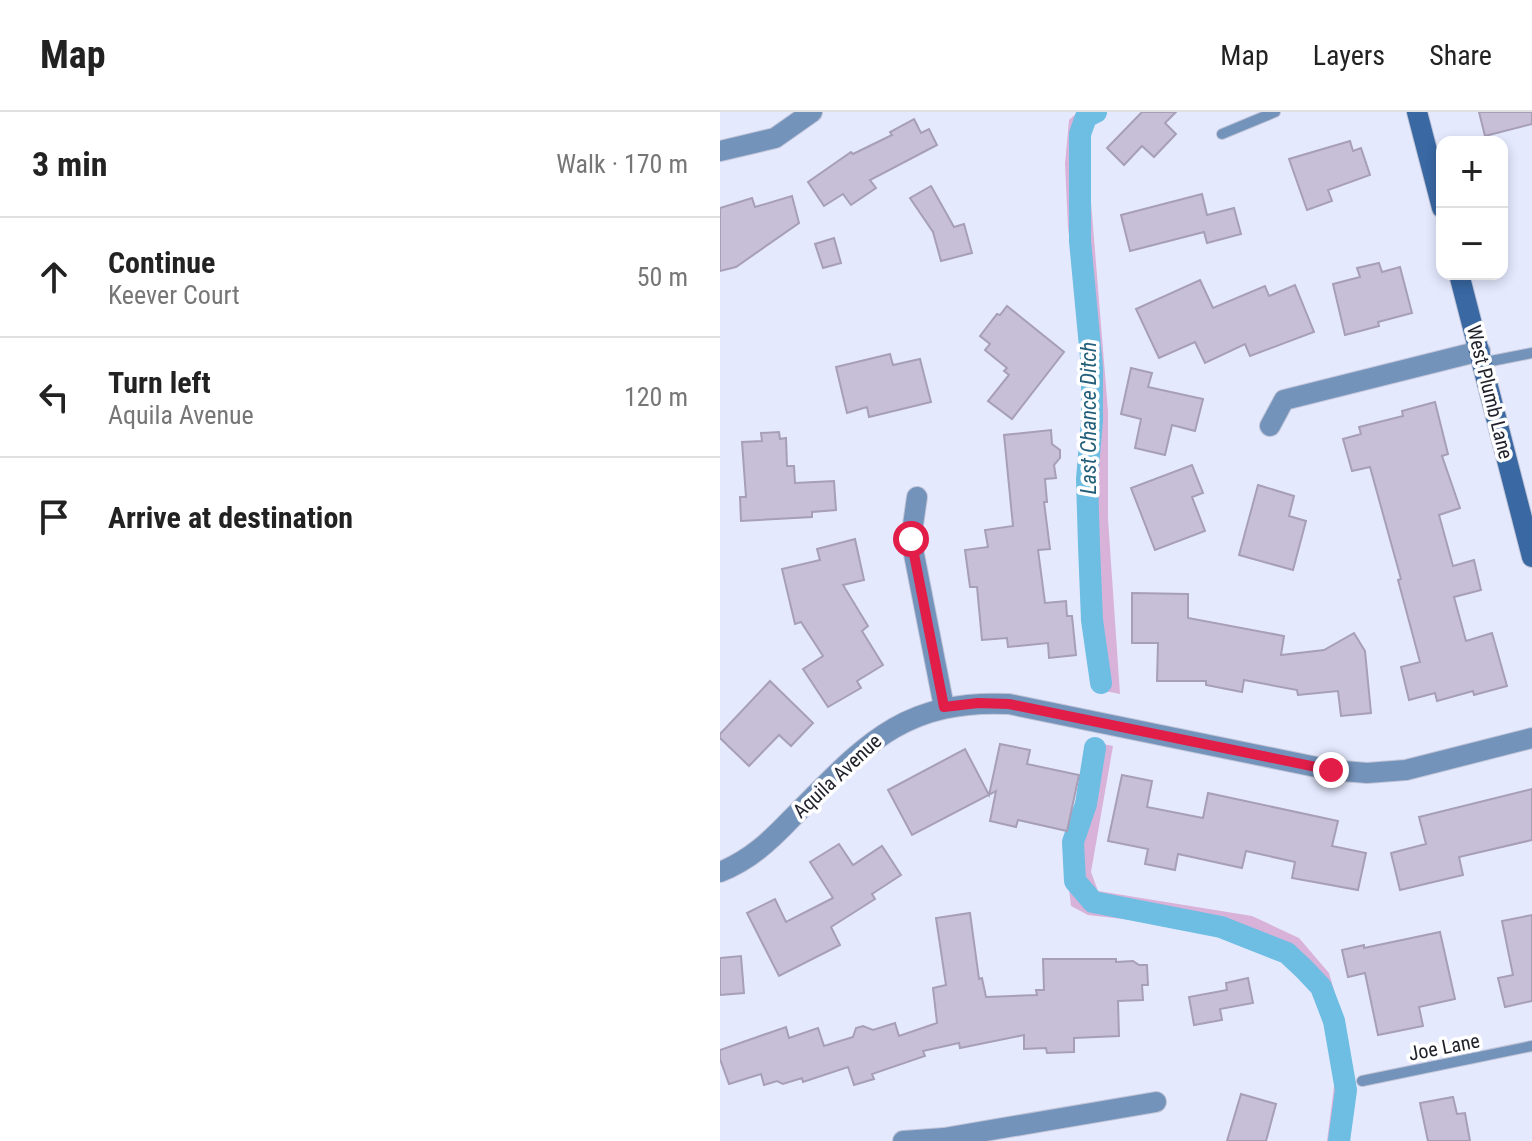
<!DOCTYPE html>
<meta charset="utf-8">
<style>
body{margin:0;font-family:"Roboto Condensed",sans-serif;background:#f6f6f6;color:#222}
.controls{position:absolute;right:24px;top:24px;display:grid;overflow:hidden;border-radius:16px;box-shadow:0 4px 12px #0003}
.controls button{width:72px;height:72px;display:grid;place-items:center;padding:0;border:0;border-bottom:2px solid #e0e0e0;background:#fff;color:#222;font:40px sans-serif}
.stop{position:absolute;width:24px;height:24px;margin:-18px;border:6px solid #e11d48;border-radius:50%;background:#fff}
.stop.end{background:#e11d48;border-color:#fff;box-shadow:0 2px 8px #0008}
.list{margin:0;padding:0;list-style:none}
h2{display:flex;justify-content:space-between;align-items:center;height:104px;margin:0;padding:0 32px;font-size:34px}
h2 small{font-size:26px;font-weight:400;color:#767676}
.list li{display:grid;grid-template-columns:52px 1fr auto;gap:24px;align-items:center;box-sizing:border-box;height:120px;padding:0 32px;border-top:2px solid #e0e0e0}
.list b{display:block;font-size:30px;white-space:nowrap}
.list p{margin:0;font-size:26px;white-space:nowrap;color:#767676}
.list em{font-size:26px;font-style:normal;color:#767676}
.icon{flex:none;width:44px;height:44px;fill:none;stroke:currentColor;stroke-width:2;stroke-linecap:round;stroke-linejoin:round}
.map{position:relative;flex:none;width:812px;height:1029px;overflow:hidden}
header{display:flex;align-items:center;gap:48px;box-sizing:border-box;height:112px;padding:0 40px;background:#fff;border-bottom:2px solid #e0e0e0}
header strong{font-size:38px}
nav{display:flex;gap:44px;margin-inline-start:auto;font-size:28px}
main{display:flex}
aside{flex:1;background:#fff}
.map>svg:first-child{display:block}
.green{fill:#d8b2d8}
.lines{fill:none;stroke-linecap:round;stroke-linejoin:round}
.canal{stroke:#6ebde3;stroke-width:22}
.building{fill:#c7bed8;stroke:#a79eb7;stroke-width:2}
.lane-casing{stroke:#c1c5d8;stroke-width:12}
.street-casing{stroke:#c1c5d8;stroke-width:22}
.secondary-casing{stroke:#c1c5d8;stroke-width:22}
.lane{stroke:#7493bb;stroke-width:10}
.street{stroke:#7493bb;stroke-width:20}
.secondary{stroke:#3968a2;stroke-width:20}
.route{stroke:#e11d48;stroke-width:10}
.labels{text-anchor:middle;stroke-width:7;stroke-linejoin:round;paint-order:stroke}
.street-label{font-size:20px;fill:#1f202a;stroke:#fff}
.water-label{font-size:22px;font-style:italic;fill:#235f7a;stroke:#fff}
</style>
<header>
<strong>Map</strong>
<nav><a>Map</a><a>Layers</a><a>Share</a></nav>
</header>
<main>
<aside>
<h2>3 min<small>Walk · 170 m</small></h2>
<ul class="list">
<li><svg class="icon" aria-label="ahead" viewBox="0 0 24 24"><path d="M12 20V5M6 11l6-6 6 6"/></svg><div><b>Continue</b><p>Keever Court</p></div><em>50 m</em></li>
<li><svg class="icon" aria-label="left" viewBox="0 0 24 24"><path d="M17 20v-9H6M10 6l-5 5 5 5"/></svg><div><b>Turn left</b><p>Aquila Avenue</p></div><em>120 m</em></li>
<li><svg class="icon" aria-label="arrive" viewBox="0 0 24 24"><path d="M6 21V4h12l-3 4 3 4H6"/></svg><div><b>Arrive at destination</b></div></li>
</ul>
</aside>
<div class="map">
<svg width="812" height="1029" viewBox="0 0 812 1029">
<rect width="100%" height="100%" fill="#e5e9fe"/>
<g class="green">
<polygon points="358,0 384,0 371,8 366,28 388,299 388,407 400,582 375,577 365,465 361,363 364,286 360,210 348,116 345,52 349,8"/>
<polygon points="368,629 393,634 371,760 378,779 532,804 579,826 609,861 628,926 634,983 624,1029 607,1029 615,967 611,923 596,879 563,844 520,826 464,814 368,803 351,794 345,742"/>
</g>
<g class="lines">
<g class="canal">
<polyline points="376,0 366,5 360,22 360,129 372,256 372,308 367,367 369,434 372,508 381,571"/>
<polyline points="375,636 366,692 353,730 355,769 373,790 501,815 567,841 584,857 601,875 614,909 626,978 619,1029"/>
</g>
</g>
<g class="building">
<polygon points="422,0 456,0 445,11 456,22 434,45 422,34 404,53 387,36"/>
<polygon points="759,0 812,0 812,12 765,24"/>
<polygon points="194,7 201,21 209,17 217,33 150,68 156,76 131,93 123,82 104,94 88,70 131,40 133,42 172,23 170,20"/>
<polygon points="630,29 633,39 641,36 650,63 608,78 612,89 587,98 569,47"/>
<polygon points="211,74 234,115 244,112 252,141 221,149 213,120 190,86"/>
<polygon points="482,82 487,103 514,96 521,122 487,131 484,120 410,139 401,103"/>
<polygon points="72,84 79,111 16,155 0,159 0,96 32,86 35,95"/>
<polygon points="114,126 121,151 103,156 95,132"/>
<polygon points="659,151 662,160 680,155 692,201 658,210 659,214 625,223 613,172 640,165 637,156"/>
<polygon points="480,168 493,196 545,174 549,184 575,173 594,220 530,244 525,232 485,251 475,230 439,246 416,197"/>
<polygon points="287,194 344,240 292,307 268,289 289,263 284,259 287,256 265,238 270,232 260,224 277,202 280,203"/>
<polygon points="170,242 173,253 200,247 211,290 149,305 147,295 127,301 116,255"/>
<polygon points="411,256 432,261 428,275 483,287 475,319 452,313 445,343 415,336 421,307 401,302"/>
<polygon points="715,290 728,342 722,344 740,396 719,403 733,454 754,448 761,478 734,485 746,529 772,521 787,574 754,583 753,579 717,589 715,581 689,588 681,555 700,550 678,468 681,467 650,355 632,359 623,327 641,322 639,315 683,304 682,299"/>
<polygon points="331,318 332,332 340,338 340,346 334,353 336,366 325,367 327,390 324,390 330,437 318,438 325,491 346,489 347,504 352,504 356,543 329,546 328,531 288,535 287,526 262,528 257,475 250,475 245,438 268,435 265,418 293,414 284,323"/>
<polygon points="59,320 60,327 66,326 67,354 74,354 75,371 114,369 116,398 92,400 92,405 21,409 20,385 26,385 22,330 42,329 41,321"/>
<polygon points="472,353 483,381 472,385 485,419 435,438 411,376"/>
<polygon points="538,373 574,384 569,404 586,409 573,458 519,443"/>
<polygon points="135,427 144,468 123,473 148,514 142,519 163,553 137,569 141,576 108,595 83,557 103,544 81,510 75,512 62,457 100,448 97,437"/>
<polygon points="412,481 468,482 468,506 564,524 561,543 604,538 634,521 645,539 651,601 621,604 618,579 578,583 577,578 524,568 522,580 486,573 486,569 437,569 438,531 412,531"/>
<polygon points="50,569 93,611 71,634 59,623 29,654 0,626 0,622"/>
<polygon points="280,632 310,638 307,652 359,663 347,719 298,708 296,715 270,709 276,679 192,723 168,678 245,637 269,683"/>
<polygon points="402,663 432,669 427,695 483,706 488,681 618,709 612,734 646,741 638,778 572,766 575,750 526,739 522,756 458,742 455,758 425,752 428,737 388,729"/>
<polygon points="812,677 812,728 739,745 743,763 680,778 671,741 706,732 699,705"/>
<polygon points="119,732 133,753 162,734 181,763 152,782 155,787 111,815 120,833 59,864 27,801 55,787 66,810 113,786 90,750"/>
<polygon points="250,801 259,867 262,866 266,885 317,883 316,878 324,878 323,847 396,847 396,850 413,849 419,853 427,853 428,873 422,873 423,888 398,889 399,924 354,926 354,940 327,941 326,936 304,937 304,923 240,936 239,931 203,939 205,944 152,962 154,967 134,973 128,955 83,970 82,966 63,972 57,969 44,973 41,962 9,972 0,947 0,938 66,915 69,926 98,916 104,934 133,925 136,916 143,914 153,918 175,911 179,924 217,911 213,876 226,873 216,806"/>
<polygon points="812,803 812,889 785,895 778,866 793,863 782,809"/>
<polygon points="720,820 735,887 699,895 703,914 658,923 645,861 628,865 622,838 644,833 644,836"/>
<polygon points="21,844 24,881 0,883 0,846"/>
<polygon points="528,866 533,891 500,897 502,908 474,913 469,885 507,878 506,871"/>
<polygon points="521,982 556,992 546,1029 507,1029"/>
<polygon points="733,985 737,1002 745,1001 750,1029 708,1029 700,991"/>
</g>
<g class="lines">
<g class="lane-casing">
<g id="lane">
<polyline points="502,22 555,0"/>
<polyline points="761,251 812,241"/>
<polyline points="642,969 812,934"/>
</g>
</g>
<g class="street-casing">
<g id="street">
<polyline points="0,39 55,26 92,0"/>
<polyline points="550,314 564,288 760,239"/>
<polyline points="197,385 191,427 224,595"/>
<path d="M0,760c30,-12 50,-31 72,-54 71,-71 109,-119 217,-114l322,66 36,3 39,-3 126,-32"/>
<polyline points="183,1029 224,1026 436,990"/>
</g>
</g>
<g class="secondary-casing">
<g id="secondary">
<polyline points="697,0 722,96"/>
<polyline points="739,162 812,445"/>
</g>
</g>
<use href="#lane" class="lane"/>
<use href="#street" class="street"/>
<use href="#secondary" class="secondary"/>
</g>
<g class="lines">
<polyline class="route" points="191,427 224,595 258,591 289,592 611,658"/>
</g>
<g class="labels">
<g class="street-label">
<text transform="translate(770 280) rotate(76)" y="7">West Plumb Lane</text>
<text transform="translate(117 664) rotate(-43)" y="7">Aquila Avenue</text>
<text transform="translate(724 935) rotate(-11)" y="7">Joe Lane</text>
</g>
<g class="water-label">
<text transform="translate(368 306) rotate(-90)" y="8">Last Chance Ditch</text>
</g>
</g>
</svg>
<div class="controls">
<button>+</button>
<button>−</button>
</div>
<div class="stop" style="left:191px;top:427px"></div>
<div class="stop end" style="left:611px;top:658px"></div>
</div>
</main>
